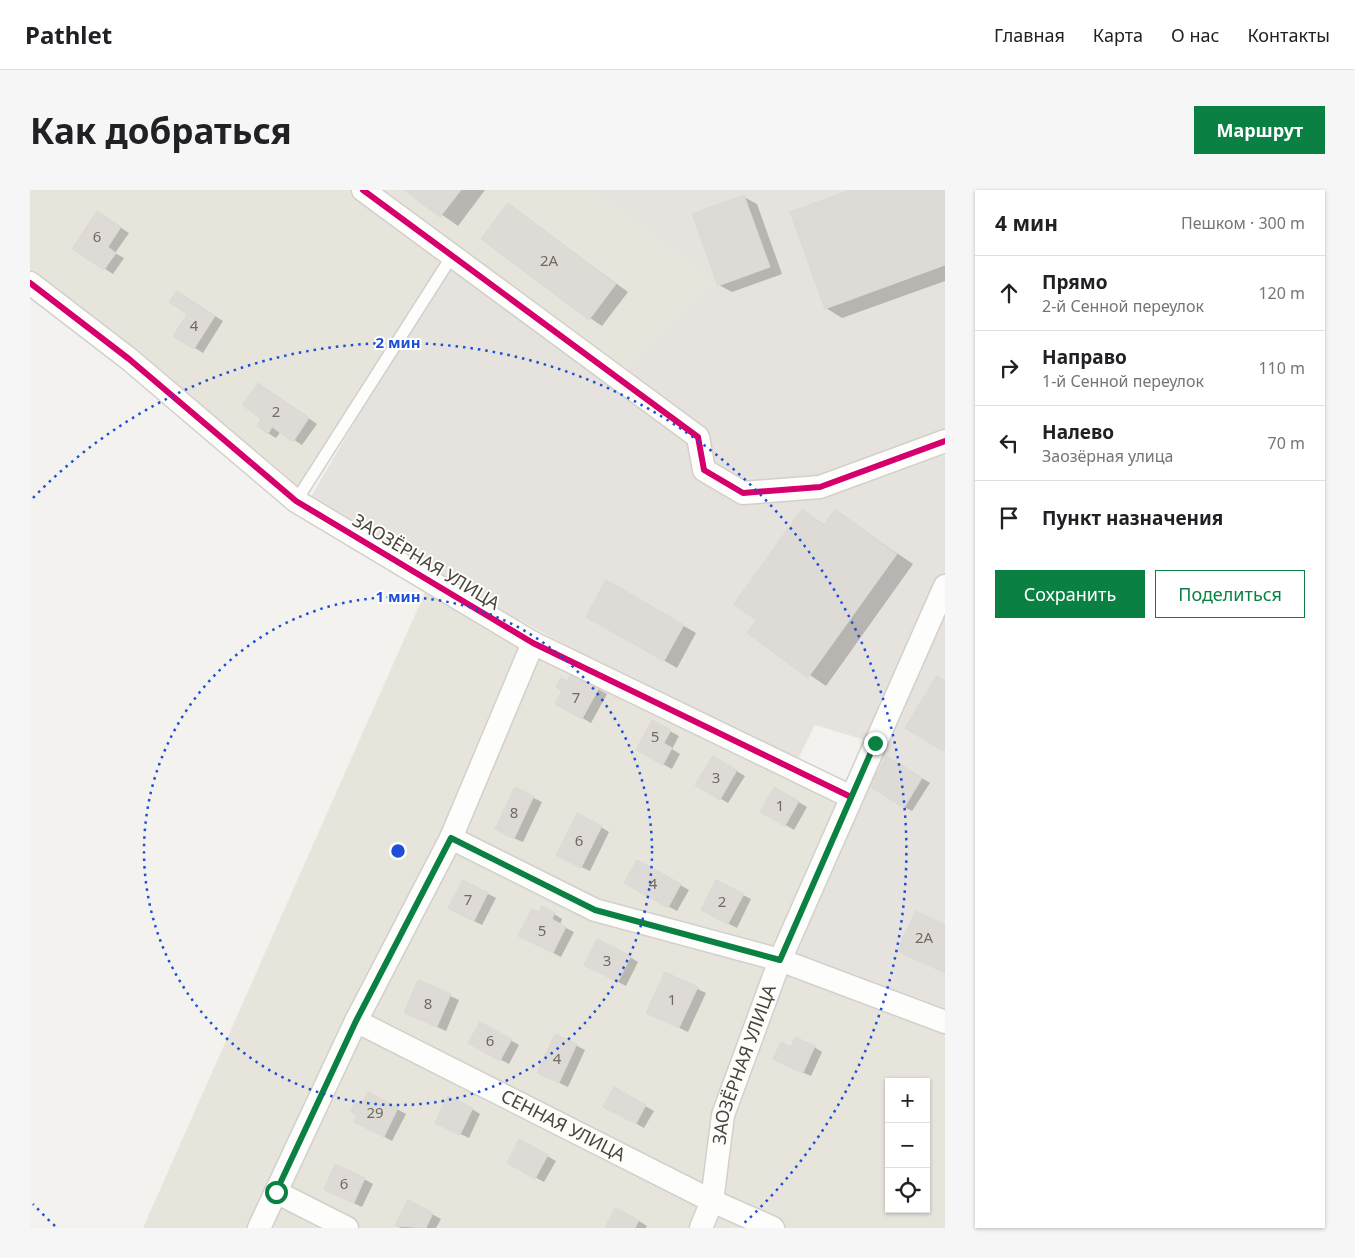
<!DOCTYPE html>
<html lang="ru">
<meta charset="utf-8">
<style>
body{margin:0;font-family:"Noto Sans",sans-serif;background:#f6f6f6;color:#202124}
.controls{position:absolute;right:15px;bottom:15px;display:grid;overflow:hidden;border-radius:0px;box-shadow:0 1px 4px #0004}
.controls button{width:45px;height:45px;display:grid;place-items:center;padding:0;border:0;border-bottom:1px solid #e0e0e0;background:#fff;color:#202124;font:25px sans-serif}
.stop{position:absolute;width:15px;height:15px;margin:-11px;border:4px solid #0b8043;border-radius:50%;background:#fff}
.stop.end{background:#0b8043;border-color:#fff;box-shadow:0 1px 5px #0008}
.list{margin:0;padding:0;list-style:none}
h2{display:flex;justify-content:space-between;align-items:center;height:65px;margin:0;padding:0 20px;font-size:21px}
h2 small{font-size:16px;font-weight:400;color:#757577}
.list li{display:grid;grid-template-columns:32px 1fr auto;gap:15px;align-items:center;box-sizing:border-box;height:75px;padding:0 20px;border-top:1px solid #e0e0e0}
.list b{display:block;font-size:19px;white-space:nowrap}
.list p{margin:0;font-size:16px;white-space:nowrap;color:#757577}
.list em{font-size:16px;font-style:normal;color:#757577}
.actions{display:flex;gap:10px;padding:15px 20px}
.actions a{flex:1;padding:11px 0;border:1px solid #0b8043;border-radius:0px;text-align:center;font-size:18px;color:#0b8043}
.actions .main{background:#0b8043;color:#fff}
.icon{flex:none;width:28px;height:28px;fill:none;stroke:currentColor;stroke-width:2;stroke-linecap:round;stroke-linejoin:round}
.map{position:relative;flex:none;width:915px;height:1038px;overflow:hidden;border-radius:0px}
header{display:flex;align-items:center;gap:30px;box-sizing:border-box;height:70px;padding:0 25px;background:#fff;border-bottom:1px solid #e0e0e0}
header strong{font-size:24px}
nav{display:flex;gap:28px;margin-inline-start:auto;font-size:18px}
.intro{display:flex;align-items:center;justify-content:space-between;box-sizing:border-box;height:120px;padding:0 30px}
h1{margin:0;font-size:35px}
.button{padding:12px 22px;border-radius:0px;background:#0b8043;color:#fff;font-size:18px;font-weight:700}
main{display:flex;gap:30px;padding:0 30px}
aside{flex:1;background:#fff;border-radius:0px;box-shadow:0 1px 4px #0004}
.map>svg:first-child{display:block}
.residential{fill:#e7e4dc;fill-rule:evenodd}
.industrial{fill:#e6e2de}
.shadow{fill:#0003}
.building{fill:#dedbd6;stroke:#dcd9d4}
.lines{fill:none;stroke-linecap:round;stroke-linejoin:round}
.lane-casing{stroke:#d2d0cb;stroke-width:14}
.street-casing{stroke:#d2d0cb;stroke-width:25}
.lane{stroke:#fdfdfc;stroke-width:11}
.street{stroke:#fdfdfc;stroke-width:22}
.cycleway-casing{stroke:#fff;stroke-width:9}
.cycleway{stroke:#d6006c;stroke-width:6}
.route{stroke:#0b8043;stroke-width:6}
.ring{fill:none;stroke:#1d4ed8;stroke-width:2.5;stroke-dasharray:2.5 5}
.labels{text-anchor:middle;stroke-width:4;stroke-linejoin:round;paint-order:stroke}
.number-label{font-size:15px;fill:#706a61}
.street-label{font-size:18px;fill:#4b4439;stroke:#fff}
.centre{fill:#1d4ed8;stroke:#fff;stroke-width:2.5}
.ring-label{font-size:15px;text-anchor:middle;font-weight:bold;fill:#1d4ed8;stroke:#fff;stroke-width:4;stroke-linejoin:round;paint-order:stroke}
</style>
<header>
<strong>Pathlet</strong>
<nav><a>Главная</a><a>Карта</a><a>О нас</a><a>Контакты</a></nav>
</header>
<div class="intro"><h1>Как добраться</h1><a class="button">Маршрут</a></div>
<main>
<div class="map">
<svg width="915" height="1038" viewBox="0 0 915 1038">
<rect width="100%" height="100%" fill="#f4f2ee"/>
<g class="residential">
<polygon points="0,0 566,0 682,90 588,188 422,66 266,311 0,93"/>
<path d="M400,391l421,216 94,225v206h-802zM859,892h37v127h-37z"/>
</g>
<polygon class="industrial" points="566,0 915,0 915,832 750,770 845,553 785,535 763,579 464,416 279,310 422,66 588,188 682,90"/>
<g class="shadow">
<polygon points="377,0 455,0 428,36"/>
<polygon points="824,0 915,0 915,91 812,128 796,118"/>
<polygon points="714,7 727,14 752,84 702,102 689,95"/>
<polygon points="478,15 598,102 572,136 560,128"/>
<polygon points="76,28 99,43 85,63 94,68 83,84 44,59"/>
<polygon points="155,107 193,131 173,163 144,145 159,123"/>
<polygon points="237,199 287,234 272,255 251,241 246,248 238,243 233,229"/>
<polygon points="772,321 795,335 805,321 883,374 796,496 718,443 728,430"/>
<polygon points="577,392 666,443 647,478 557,426"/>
<polygon points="542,484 577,504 561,533 527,513"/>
<polygon points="623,532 649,546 642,559 650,564 642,579 607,560"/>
<polygon points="683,567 715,586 698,613 667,595"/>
<polygon points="866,572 900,593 882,621 874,617"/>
<polygon points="745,598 777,617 764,640 732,621"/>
<polygon points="485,599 512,612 493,652 474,644"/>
<polygon points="571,637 579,642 560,681 536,670"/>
<polygon points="608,671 659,700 647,721 596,693"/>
<polygon points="433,691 466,708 452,735 428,723"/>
<polygon points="713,705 721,709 707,738 681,725"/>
<polygon points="510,724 524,724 532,729 530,735 544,742 531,767 498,750"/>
<polygon points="600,767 608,772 596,796 564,779"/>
<polygon points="636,784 676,803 658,842 626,827"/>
<polygon points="420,806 429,810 416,841 376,823"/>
<polygon points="450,833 489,855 479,874 440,853"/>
<polygon points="526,845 555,860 538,897 517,887"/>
<polygon points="784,857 792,862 781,886 753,874 762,858"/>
<polygon points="585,899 624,921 614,938 575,916"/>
<polygon points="339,904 376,924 362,951 334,936 332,917"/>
<polygon points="442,919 450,924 439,948 415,937"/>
<polygon points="490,951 526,971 514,992 478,973"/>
<polygon points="334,989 343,994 332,1017 304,1004"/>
<polygon points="379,1012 411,1029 406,1038 371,1038 367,1036"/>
<polygon points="609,1031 617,1036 616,1038 576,1038"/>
</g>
<g class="building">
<polygon points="374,0 431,0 410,27"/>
<polygon points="820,0 915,0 915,75 795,119 760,22"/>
<polygon points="714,5 740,77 688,96 662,24"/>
<polygon points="478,13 586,94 559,130 451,49"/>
<polygon points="67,21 91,37 78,57 86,63 74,80 42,59"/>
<polygon points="147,101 185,126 164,159 143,146 157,124 139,112"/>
<polygon points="228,193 279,228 263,252 242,237 238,244 227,236 231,229 212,215"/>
<polygon points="772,319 794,335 805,319 867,364 778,488 717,443 726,430 704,414"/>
<polygon points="576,390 654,435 634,471 556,427"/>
<polygon points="542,483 569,498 552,529 525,514 532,501 526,497 531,488 537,491"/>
<polygon points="907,486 915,491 915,558 913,561 875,538"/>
<polygon points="622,530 641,540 634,553 642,558 633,575 606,560"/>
<polygon points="683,566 707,580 690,610 665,595"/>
<polygon points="857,566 892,588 874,618 839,596"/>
<polygon points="485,597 504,606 484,649 465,639"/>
<polygon points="744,597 769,611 755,636 730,622"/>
<polygon points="547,623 572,636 551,678 526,665"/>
<polygon points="607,670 651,694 638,718 594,693"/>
<polygon points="433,690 458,703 444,731 418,718"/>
<polygon points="686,690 714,704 698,734 671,720"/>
<polygon points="512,716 525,723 522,729 536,737 523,763 488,746 502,719 509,722"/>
<polygon points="886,721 915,735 915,783 867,761"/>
<polygon points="567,749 601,766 588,792 554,775"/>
<polygon points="635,782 668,797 649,838 616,823"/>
<polygon points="388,790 421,804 407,837 374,823"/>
<polygon points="450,832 482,849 470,871 438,853"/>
<polygon points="525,844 547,854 529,893 507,883"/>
<polygon points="765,847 785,856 773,883 743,869 751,852 761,857"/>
<polygon points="584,897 616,915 606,934 573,917"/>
<polygon points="338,902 368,918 354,947 324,932 327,925 321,922 325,912 331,915"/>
<polygon points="418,906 443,918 430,945 405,933"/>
<polygon points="489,949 518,965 505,989 477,973"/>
<polygon points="305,974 335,988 324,1013 294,1000"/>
<polygon points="378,1010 403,1023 396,1038 365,1036"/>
<polygon points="585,1018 609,1030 605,1038 575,1038"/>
</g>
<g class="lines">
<g class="lane-casing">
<polyline id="lane" points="266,311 422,66"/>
</g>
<g class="street-casing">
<g id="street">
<polyline points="333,0 668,247 674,280 713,303 790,297 915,251"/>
<polyline points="0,93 99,169 266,311 503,453 821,607"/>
<polyline points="421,648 565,720 750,770 915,832"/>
<path id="s1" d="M326,831l356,180 61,27"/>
<polyline points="246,1002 317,1038"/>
<polyline points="229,1038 326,831 421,648 503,453"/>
<path id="s2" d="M671,1038l11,-27 11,-86 57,-155 165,-374"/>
</g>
</g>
<use href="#lane" class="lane"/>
<use href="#street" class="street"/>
<g class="cycleway-casing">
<g id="cycleway">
<polyline points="333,0 668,247 674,280 713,303 790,297 915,251"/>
<polyline points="0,93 99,169 266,311 503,453 821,607"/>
</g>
</g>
<use href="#cycleway" class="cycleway"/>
</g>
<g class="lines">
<polyline class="route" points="246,1002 326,831 421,648 565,720 750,770 845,553"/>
</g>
<g class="ring">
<circle cx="368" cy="661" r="254"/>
<path d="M25 1036A508 508 0 0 1 3 1014M3 308A508 508 0 1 1 711 1036"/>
</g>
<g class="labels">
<g class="number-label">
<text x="67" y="52">6</text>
<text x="519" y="76">2А</text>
<text x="164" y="141">4</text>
<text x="246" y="227">2</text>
<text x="546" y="513">7</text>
<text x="625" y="552">5</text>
<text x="686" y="593">3</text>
<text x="750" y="621">1</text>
<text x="484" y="628">8</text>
<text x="549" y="656">6</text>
<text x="623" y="699">4</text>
<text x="438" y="715">7</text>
<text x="692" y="717">2</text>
<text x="512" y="746">5</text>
<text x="894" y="753">2А</text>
<text x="577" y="776">3</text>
<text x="642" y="815">1</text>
<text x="398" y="819">8</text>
<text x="460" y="856">6</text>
<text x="527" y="874">4</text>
<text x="345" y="928">29</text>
<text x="314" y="999">6</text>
</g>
<g class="street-label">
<text transform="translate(396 372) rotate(31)" y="6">ЗАОЗЁРНАЯ УЛИЦА</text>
<text dy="6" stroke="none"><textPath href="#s2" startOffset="170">ЗАОЗЁРНАЯ УЛИЦА</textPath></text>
<text dy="6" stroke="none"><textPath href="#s1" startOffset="232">СЕННАЯ УЛИЦА</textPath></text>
</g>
</g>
<circle cx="368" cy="661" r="8" class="centre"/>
<g class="ring-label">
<text x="368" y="158">2 мин</text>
<text x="368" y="412">1 мин</text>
</g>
</svg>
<div class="controls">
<button>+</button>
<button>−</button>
<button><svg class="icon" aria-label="locate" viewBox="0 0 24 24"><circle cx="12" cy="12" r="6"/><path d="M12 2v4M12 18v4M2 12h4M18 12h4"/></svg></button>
</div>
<div class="stop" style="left:246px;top:1002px"></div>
<div class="stop end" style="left:845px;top:553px"></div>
</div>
<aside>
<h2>4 мин<small>Пешком · 300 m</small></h2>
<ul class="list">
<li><svg class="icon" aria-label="ahead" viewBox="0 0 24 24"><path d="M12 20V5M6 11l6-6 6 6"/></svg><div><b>Прямо</b><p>2-й Сенной переулок</p></div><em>120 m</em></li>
<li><svg class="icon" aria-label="right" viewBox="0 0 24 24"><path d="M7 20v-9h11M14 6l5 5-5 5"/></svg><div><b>Направо</b><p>1-й Сенной переулок</p></div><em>110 m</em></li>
<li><svg class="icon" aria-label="left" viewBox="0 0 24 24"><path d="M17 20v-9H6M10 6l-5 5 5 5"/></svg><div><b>Налево</b><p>Заозёрная улица</p></div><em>70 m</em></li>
<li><svg class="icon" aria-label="arrive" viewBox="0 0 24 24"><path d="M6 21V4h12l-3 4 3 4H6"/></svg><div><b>Пункт назначения</b></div></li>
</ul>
<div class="actions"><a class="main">Сохранить</a><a>Поделиться</a></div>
</aside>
</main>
